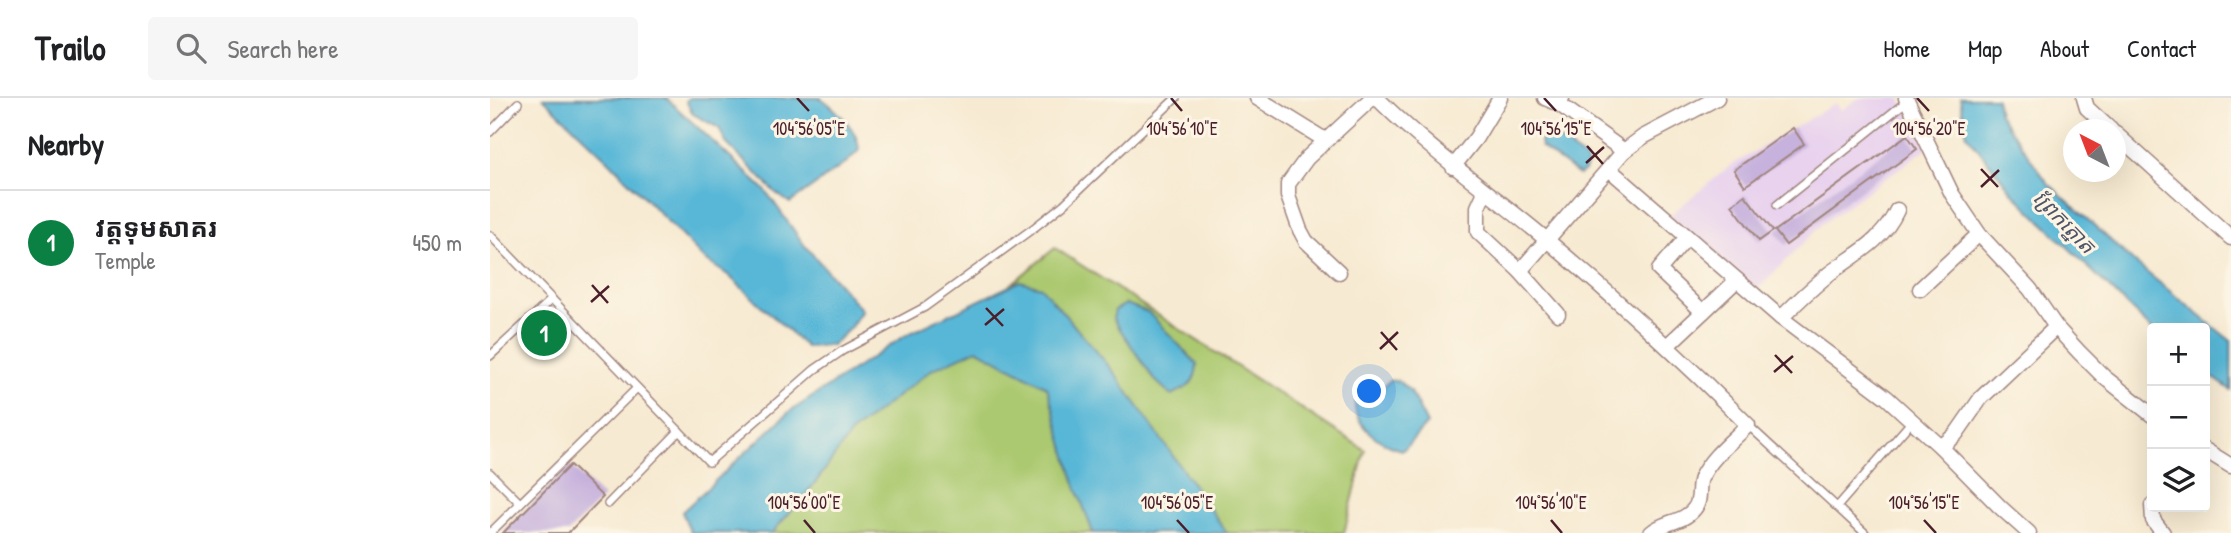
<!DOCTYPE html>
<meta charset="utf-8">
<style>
body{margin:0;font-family:"Patrick Hand","Noto Sans Khmer",sans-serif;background:#f6f6f6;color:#202124}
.controls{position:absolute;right:21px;bottom:21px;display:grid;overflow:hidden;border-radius:7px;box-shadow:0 7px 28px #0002}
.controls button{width:63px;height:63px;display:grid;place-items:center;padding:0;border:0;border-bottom:2px solid #e0e0e0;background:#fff;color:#202124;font:35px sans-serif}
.compass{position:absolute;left:1573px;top:21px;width:63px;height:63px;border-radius:50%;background:#fff;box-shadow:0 7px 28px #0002;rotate:318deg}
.you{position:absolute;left:880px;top:294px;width:24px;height:24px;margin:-18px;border:5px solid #fff;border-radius:50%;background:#1a73e8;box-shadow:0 0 0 10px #1a73e833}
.badge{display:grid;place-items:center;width:46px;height:46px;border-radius:50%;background:#0b8043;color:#fff;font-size:23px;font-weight:700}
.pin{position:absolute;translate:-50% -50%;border:4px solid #fff;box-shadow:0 2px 7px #0006}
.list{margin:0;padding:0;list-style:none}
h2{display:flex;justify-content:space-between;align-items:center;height:91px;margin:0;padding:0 28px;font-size:30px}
h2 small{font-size:23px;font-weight:400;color:#757577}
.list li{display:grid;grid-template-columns:46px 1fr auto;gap:21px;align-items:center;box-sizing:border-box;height:105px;padding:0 28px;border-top:2px solid #e0e0e0}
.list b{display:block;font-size:26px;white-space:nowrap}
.list p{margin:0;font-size:23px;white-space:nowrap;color:#757577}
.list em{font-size:23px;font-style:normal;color:#757577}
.icon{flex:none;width:38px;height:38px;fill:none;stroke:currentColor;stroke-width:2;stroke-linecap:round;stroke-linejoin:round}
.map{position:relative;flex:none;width:1741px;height:435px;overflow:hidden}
header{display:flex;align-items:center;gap:42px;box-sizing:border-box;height:98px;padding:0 35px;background:#fff;border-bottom:2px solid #e0e0e0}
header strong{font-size:33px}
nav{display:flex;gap:38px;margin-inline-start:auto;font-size:24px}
.search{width:490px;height:63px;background:#f6f6f6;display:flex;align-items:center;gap:18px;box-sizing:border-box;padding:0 24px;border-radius:7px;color:#757577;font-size:26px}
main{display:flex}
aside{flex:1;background:#fff}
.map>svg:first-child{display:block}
.built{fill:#e8d2ee}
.green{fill:#abc970;stroke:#7a744e;stroke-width:2}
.water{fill:#58b7d7;stroke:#516b81;stroke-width:2}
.building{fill:#c7b2dd}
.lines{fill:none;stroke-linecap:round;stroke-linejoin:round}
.lane-casing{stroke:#a0847e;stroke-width:10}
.street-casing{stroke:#a0847e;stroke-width:17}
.lane{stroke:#fff;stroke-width:7}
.street{stroke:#fff;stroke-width:14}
.ticks{fill:none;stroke:#4a1f2b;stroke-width:2.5}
.labels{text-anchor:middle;stroke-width:6;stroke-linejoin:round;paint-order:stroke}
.water-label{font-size:21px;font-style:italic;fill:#4f5467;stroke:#fcf5e5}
.ticks-label{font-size:18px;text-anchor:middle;fill:#4a1f2b;stroke:#fcf5e5;stroke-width:6;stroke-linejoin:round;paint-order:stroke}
</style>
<header>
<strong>Trailo</strong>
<div class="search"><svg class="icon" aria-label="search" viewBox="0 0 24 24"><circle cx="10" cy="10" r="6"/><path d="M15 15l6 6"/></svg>Search here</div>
<nav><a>Home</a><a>Map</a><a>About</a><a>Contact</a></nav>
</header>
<main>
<aside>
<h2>Nearby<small></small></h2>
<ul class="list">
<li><span class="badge">1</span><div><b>វត្តទុមសាគរ</b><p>Temple</p></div><em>450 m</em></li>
</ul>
</aside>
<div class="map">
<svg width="1741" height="435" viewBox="0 0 1741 435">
<rect width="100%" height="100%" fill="#fcf5e5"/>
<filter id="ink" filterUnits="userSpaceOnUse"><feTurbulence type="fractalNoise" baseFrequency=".0143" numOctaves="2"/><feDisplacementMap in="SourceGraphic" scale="14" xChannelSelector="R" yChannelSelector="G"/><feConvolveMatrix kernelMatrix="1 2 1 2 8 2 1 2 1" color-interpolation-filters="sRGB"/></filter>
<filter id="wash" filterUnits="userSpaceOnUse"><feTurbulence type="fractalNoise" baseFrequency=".00686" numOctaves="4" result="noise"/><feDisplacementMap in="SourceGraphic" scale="28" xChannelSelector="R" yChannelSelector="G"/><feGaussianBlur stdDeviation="1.57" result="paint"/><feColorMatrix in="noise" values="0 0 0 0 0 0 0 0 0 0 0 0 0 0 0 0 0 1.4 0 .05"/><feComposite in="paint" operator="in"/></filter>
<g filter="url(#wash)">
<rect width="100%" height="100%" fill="#f7ead2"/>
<polygon class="built" points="1369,0 1410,0 1437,50 1332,126 1265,194 1180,117 1240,68 1346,5 1351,12"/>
<polygon class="green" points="565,150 875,352 854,435 220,435"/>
<g class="water">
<polygon points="53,0 176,0 275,92 315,148 372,212 360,230 342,247 316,249 238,177 214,161 120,64"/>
<path d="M199,0h132c15,11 38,33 38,52l-12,12 -57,41 -14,-10 -50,-50 -7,-15 -26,-14 -7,-13z"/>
<polygon points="1470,0 1506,0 1509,16 1558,85 1644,164 1741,243 1741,292 1715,274 1715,230 1662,232 1524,96 1477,37"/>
<polygon points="1058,34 1096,61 1097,66 1094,73 1089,77 1051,49 1050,43"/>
<polygon points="530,183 551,189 624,274 737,435 603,435 584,383 557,289 487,251 441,272 362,334 326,384 282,435 201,435 192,414 298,315 416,237"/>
<path d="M636,206l22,8 49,52c-1,20 -9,24 -26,31l-17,-16 -41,-60 2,-9z"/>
<path d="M907,282l13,11 17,33 -24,26c-23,-4 -60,-32 -44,-57l17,2 13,-14z"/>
</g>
<g id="blocks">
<g class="building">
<polygon points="1303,30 1314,46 1255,88 1244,72"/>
<polygon points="1417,37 1427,51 1296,147 1285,133"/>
<polygon points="1255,97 1283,133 1269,143 1242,107"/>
<polygon points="80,367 113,399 78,435 13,435"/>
</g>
</g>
</g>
<g filter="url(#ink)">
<use href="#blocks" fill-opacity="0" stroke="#a0847e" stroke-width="2"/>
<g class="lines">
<g class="lane-casing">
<g id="lane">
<polyline points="0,34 28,5"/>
<polyline points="1287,107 1417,3"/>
<polyline points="0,137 219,364 324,272 352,253 435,209 545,129 573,107 686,0"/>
<polyline points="0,258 62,201"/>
<polyline points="1258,327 1375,435"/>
<polyline points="0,375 30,405"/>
<polyline points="118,406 189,333"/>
<polyline points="1347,409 1422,323"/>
<polyline points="0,435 147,290"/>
</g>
</g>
<g class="street-casing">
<g id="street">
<polyline points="767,0 835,42"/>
<path d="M887,0c53,53 114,95 171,143 70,59 136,120 200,184 -16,16 -37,32 -47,53 -4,10 1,22 -7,31 -11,14 -30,12 -43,24"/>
<polyline points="1055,0 1069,6 1072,0"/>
<polyline points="1416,0 1462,96 1489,136 1540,191 1566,229 1589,254 1614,279 1662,317"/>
<polyline points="1594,0 1597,10 1621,32"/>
<polyline points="1069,6 1134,53"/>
<polyline points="1626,36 1741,140"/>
<polyline points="963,69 986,40 1010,0"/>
<polyline points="1119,71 1291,220 1396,299 1451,349 1510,409 1539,435"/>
<polyline points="995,94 988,109 988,134 1030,173 1068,216"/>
<polyline points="1197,139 1169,172 1213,214"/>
<polyline points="1030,173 1134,53 1153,39 1227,0"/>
<polyline points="849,174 816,143 810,132 798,98 798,86 817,60 882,0"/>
<polyline points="1430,191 1489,136"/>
<path d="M1291,220c16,-16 32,-31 49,-45 26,-19 53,-32 67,-63"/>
<polyline points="1178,247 1247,182"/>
<polyline points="1451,349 1466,336 1491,300 1566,229"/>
<polyline points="1715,352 1741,368"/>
<polyline points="1662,407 1663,422 1673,435"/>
</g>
</g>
<use href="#lane" class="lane"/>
<use href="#street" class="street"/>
</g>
</g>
<path class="ticks" d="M307,0l12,13M681,0l11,13M1054,0l12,13M1427,0l12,13M1097,48l16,18M1096,65l18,-16M1491,71l17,18M1491,89l18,-17M102,187l16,18M101,204l18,-16M496,210l17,18M495,227l19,-16M891,234l16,18M890,251l18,-17M1285,257l17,18M1284,274l19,-16M314,422l11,13M687,422l12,13M1061,422l11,13M1434,422l12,13"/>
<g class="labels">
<g class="water-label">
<text transform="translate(1574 124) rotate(46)" y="7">ព្រែកត្នោត</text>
</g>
</g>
<g class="ticks-label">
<text x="319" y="37">104°56'05"E</text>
<text x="692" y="37">104°56'10"E</text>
<text x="1066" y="37">104°56'15"E</text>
<text x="1439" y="37">104°56'20"E</text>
<text x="314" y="411">104°56'00"E</text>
<text x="687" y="411">104°56'05"E</text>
<text x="1061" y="411">104°56'10"E</text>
<text x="1434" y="411">104°56'15"E</text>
</g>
</svg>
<div class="controls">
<button>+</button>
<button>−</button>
<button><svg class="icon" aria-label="layers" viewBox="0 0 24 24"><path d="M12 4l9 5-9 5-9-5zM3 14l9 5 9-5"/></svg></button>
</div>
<svg class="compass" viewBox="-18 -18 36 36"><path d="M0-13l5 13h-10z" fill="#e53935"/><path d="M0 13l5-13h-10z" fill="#757577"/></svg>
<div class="you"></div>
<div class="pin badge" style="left:54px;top:235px">1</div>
</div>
</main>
